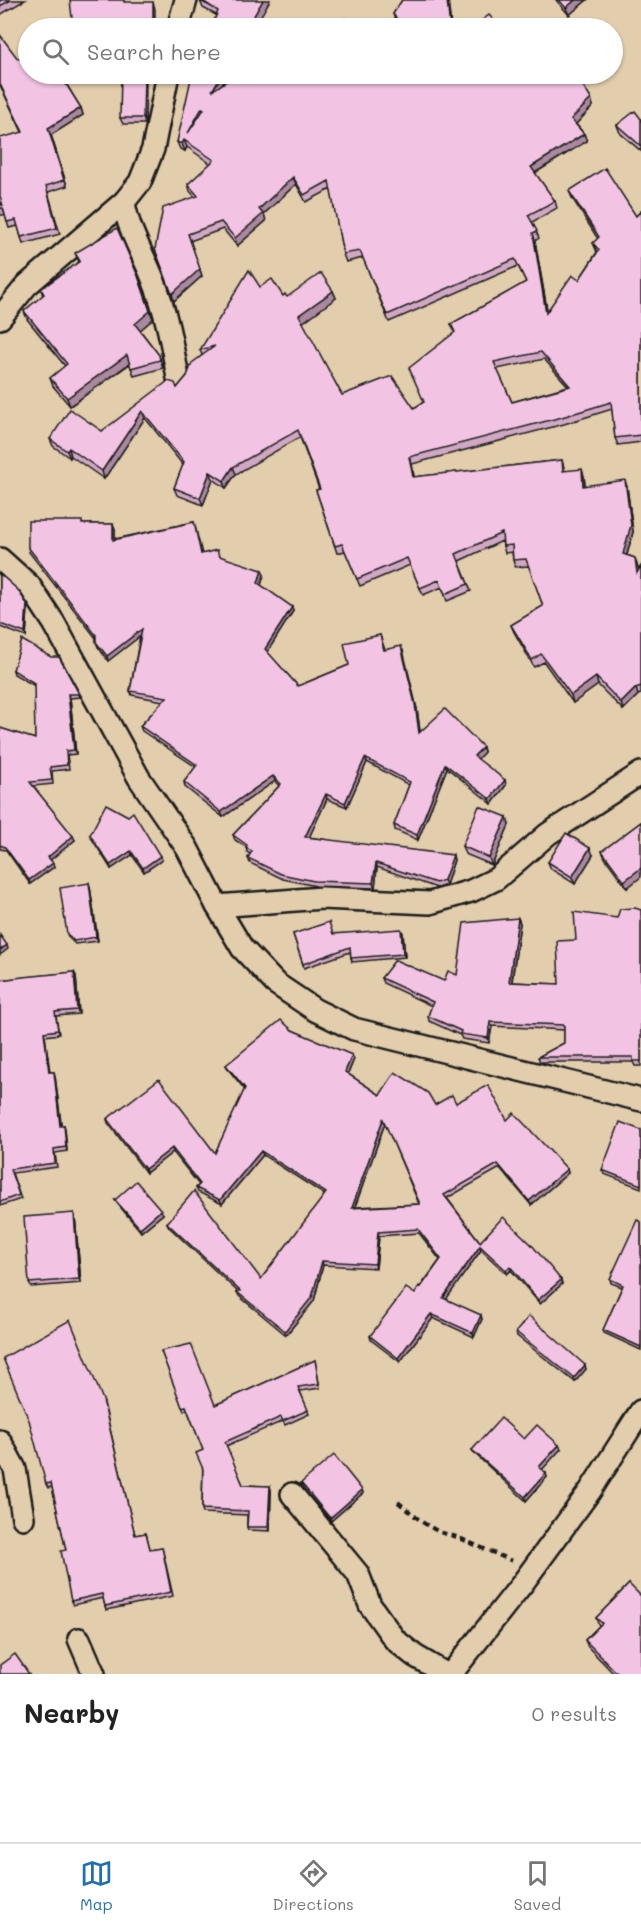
<!DOCTYPE html>
<style>
body{margin:0;font-family:Mali,sans-serif;background:#f2f2f2;color:#222}
.list{margin:0;padding:0;list-style:none}
h2{display:flex;justify-content:space-between;align-items:center;height:78px;margin:0;padding:0 24px;font-size:26px}
h2 small{font-size:20px;font-weight:400;color:#767676}
.icon{flex:none;width:33px;height:33px;fill:none;stroke:currentColor;stroke-width:2;stroke-linecap:round;stroke-linejoin:round}
.map{position:relative;flex:none;width:641px;height:1674px;overflow:hidden}
.search{position:absolute;background:#fff;box-shadow:0 2px 4px #0004;left:18px;right:18px;top:18px;height:66px;display:flex;align-items:center;gap:15px;box-sizing:border-box;padding:0 21px;border-radius:33px;color:#767676;font-size:22px}
.sheet{height:168px;background:#fff}
nav{display:flex;justify-content:space-around;align-items:center;box-sizing:border-box;height:84px;border-top:2px solid #e0e0e0;background:#fff;font-size:16px;color:#767676}
nav a{display:grid;justify-items:center;gap:3px}
nav .on{color:#1f6fb2}
.map>svg:first-child{display:block}
.lines{fill:none;stroke-linecap:round;stroke-linejoin:round}
.street-casing{stroke:#1c1c1c;stroke-width:26}
.path{stroke:#1c1c1c;stroke-width:4;stroke-dasharray:6 4.5;stroke-linecap:butt}
.street{stroke:#e2cdac;stroke-width:21}
.wall{fill:#d1a8c4;stroke:#1c1c1c;stroke-width:1.5;fill-rule:evenodd}
.shaded-wall{fill:#aa88a0;stroke:#1c1c1c;stroke-width:1.5}
.building{fill:#f3c3e4;stroke:#1c1c1c;stroke-width:1.5;fill-rule:evenodd}
</style>
<div class="map">
<svg width="641" height="1674" viewBox="0 0 641 1674">
<rect width="100%" height="100%" fill="#e2cdac"/>
<filter id="ink" filterUnits="userSpaceOnUse"><feTurbulence type="fractalNoise" baseFrequency=".0167" numOctaves="2"/><feDisplacementMap in="SourceGraphic" scale="12" xChannelSelector="R" yChannelSelector="G"/><feConvolveMatrix kernelMatrix="1 2 1 2 8 2 1 2 1" color-interpolation-filters="sRGB"/></filter>
<g filter="url(#ink)">
<g class="lines">
<g class="street-casing">
<g id="street">
<polyline points="178,28 186,0"/>
<path d="M124,202c4,29 19,51 29,77 13,32 19,65 25,99"/>
<polyline points="0,318 27,285 124,202 140,182 153,149 168,74"/>
<polyline points="0,559 29,585 54,623 139,778 187,848 217,906 242,948 275,983 315,1010 354,1029 641,1100"/>
<polyline points="217,906 322,898 430,903 471,891 496,879 548,834 641,773"/>
<polyline points="0,1441 15,1469 23,1518"/>
<polyline points="292,1494 358,1574 370,1605 395,1640 415,1656 446,1674"/>
<polyline points="79,1639 94,1674"/>
<polyline points="451,1674 522,1584 590,1491 641,1411"/>
</g>
</g>
<polyline class="path" points="398,1502 422,1522 439,1532 457,1537 512,1561"/>
<use href="#street" class="street"/>
</g>
<g class="wall">
<polygon points="0,0 25,0 0,15"/>
<polygon points="402,0 448,0 451,28 401,28 396,22 393,14"/>
<polygon points="556,0 587,0 569,15"/>
<polygon points="200,1 254,28 216,15 203,8"/>
<polygon points="0,35 28,74 70,74 72,79 65,82 81,108 83,115 51,135 67,186 48,192 60,234 23,244 18,226 9,228 5,215 0,215 0,203 3,206 22,132 0,85"/>
<polygon points="71,74 83,74 73,78"/>
<polygon points="146,74 145,124 123,124 120,118"/>
<path d="M228,74l-5,9 360,2 8,14 2,7 -17,18 8,10 3,7 -52,32 20,28 2,7 -25,14 7,16 -4,3 12,70 32,-31 18,-28 -4,-9 5,-4 -26,-41 -3,-7 67,25 5,-5v231l-23,3 -3,-7 -3,-29 -48,15 -152,40 2,13 148,-17 3,11 19,5 1,10 42,1 6,45 -6,23 8,3 4,13 2,-5v128l-3,1 -15,15 -25,-25 -25,18 -29,-41 -10,5 -20,-35 -3,-7 32,-19 -14,-40 -14,1 -2,-7 -1,-8 -7,1 -2,-7 -1,-5 -43,20 12,30 -24,10 -5,-14 -19,8 -13,-30 -50,21 -15,-35 -8,2 -21,-63 3,-1 -19,-52 -64,37 -10,14 -13,-9 -10,26 -26,-10 -3,-7 9,-23 -38,-47 -41,61 -33,-23 -1,2 -17,-12 -3,-7 52,-8 75,-43 10,-12 15,-21 -2,-5 60,-63 27,10 46,-6 3,7 -34,24 40,73 72,13 9,-6 32,-69 -4,-9 75,-42 -8,-16 -129,56 -26,-64 -17,4 -3,-8 -12,-65 -25,13 -10,-18 -32,30 2,7 -29,25 -14,-17 -33,12 12,35 -28,25 -19,-52 40,-52 -5,-6 -2,-7 23,-20 -24,-17 -2,4 -5,-2 -3,-7zM544,359l24,27 -56,16 -15,-33z"/>
<polygon points="641,119 641,151 620,133 617,125"/>
<polygon points="75,253 153,319 140,330 159,355 163,368 134,376 130,364 70,406 53,386 50,378 65,366 27,319 24,311 43,296 41,289 79,262"/>
<polygon points="194,522 202,554 219,556 264,575 261,585 292,607 293,611 267,652 298,686 349,665 380,635 385,650 403,650 417,709 420,733 483,747 484,752 477,759 506,785 492,804 447,768 418,840 395,830 394,825 409,785 367,762 347,807 327,799 309,837 454,860 446,885 437,888 377,867 375,888 316,886 283,879 250,863 248,858 250,854 247,852 246,847 235,840 233,835 279,786 275,781 223,817 185,787 184,782 196,767 142,731 140,726 163,701 132,695 130,691 140,636 108,661 98,647 96,642 96,638 29,552 28,547 83,524 113,524 115,529 115,539"/>
<polygon points="0,574 28,607 26,637 0,627"/>
<polygon points="13,670 79,694 80,697 70,698 76,754 67,755 69,769 52,771 53,784 33,786 75,840 50,860 54,867 30,884 6,850 0,849 0,728 35,739 35,686 14,674"/>
<polygon points="641,822 627,888 605,858 602,851"/>
<polygon points="509,825 492,865 465,854 462,846"/>
<polygon points="90,835 160,856 162,860 144,872 132,855 111,869 92,839"/>
<polygon points="593,855 575,884 551,869 548,862"/>
<polygon points="89,883 90,887 98,941 75,944 69,938 67,934"/>
<polygon points="641,910 641,1066 635,1066 633,1062 540,1062 538,1057 564,1043 564,1030 492,1026 489,1043 462,1039 460,1035 429,1021 428,1016 432,1006 383,983 381,978 444,981 457,975 518,918 520,923 512,982 559,984 576,940 617,918"/>
<polygon points="403,933 405,957 352,962 350,952 304,968 293,934"/>
<polygon points="74,972 76,976 79,1014 56,1016 59,1034 45,1036 50,1072 54,1072 55,1076 61,1126 64,1125 65,1129 67,1151 55,1153 57,1167 12,1173 21,1199 0,1206 0,980"/>
<path d="M292,1030l62,29 -6,15 32,21 55,10 21,-2 51,17 60,49 1,4 -37,32 -31,-37 -53,30 33,44 81,38 1,4 -22,20 -29,-34 -4,4 -26,-24 -35,49 36,20 -8,18 -41,-19 -33,44 -29,-22 -1,-4 45,-42 25,-34 -21,-27 -40,3 -3,32 -53,-3 -9,36 -28,34 -47,-39 -2,-4h1l-69,-65 -2,-4 94,56 64,-84 -62,-40 -41,49 -24,-12 -2,-4 3,-3 -26,-33 -27,21 -38,-50 -1,-4 108,34 30,-63 -17,-21 -2,-4zM385,1123l34,81 -64,3z"/>
<polygon points="641,1130 641,1188 604,1174 602,1170"/>
<polygon points="115,1200 163,1214 141,1232 117,1203"/>
<polygon points="74,1213 75,1216 81,1283 31,1287 29,1283"/>
<polygon points="641,1222 641,1350 604,1333 603,1330 622,1287 611,1283 610,1279"/>
<polygon points="516,1332 586,1369 575,1382 517,1336"/>
<polygon points="161,1351 215,1405 315,1360 320,1388 300,1391 309,1414 285,1425 283,1421 226,1446 243,1485 270,1486 271,1490 270,1531 248,1530 247,1527 247,1515 203,1513 202,1509 203,1450 187,1409 184,1411"/>
<polygon points="104,1403 135,1535 146,1533 150,1549 162,1547 173,1596 106,1610 103,1598 73,1605 71,1601 66,1550 52,1487 48,1488 46,1484"/>
<polygon points="524,1439 561,1449 542,1469 547,1477 526,1501 474,1453 472,1450"/>
<polygon points="301,1483 362,1490 363,1493 331,1521 302,1487"/>
<polygon points="629,1584 641,1674 614,1674 588,1647 585,1640 599,1626 596,1618"/>
</g>
<g class="shaded-wall">
<polygon points="263,0 270,0 254,28 247,28"/>
<polygon points="447,0 448,0 451,28 450,28"/>
<polygon points="575,0 587,0 569,15 566,8"/>
<polygon points="153,2 155,9 155,28 153,28"/>
<polygon points="144,74 146,74 145,124 143,118"/>
<polygon points="222,74 228,74 214,98 212,91"/>
<polygon points="587,74 600,74 581,86 579,79"/>
<polygon points="591,99 593,106 574,126 571,119"/>
<polygon points="81,108 83,115 51,135 67,186 48,128"/>
<polygon points="584,134 587,141 533,174 531,167"/>
<polygon points="184,140 187,147 185,151 182,144"/>
<polygon points="293,177 296,184 264,214 266,221 237,246 235,238 259,209"/>
<polygon points="533,233 535,241 549,320 546,313"/>
<polygon points="188,234 202,276 174,301 172,294"/>
<polygon points="138,276 153,319 138,332 135,324"/>
<polygon points="333,291 336,298 302,323 299,315"/>
<polygon points="127,355 130,363 70,406 67,398"/>
<polygon points="142,411 145,418 104,479 102,471"/>
<polygon points="69,448 71,456 70,458 67,451"/>
<polygon points="409,457 412,464 415,484 413,477"/>
<polygon points="233,467 236,474 226,488 224,481"/>
<polygon points="582,469 584,476 586,493 583,486"/>
<polygon points="210,472 213,479 203,505 200,498"/>
<polygon points="625,480 627,487 633,532 625,561 623,554"/>
<polygon points="113,524 115,529 115,544 113,540"/>
<polygon points="262,570 264,575 260,588 258,583"/>
<polygon points="27,604 28,607 26,637 25,633"/>
<polygon points="292,607 293,611 266,654 265,649"/>
<polygon points="142,629 143,634 108,661 107,656"/>
<polygon points="401,646 417,709 421,738 419,733"/>
<polygon points="596,677 598,685 573,703 571,695"/>
<polygon points="636,688 638,695 623,710 621,703"/>
<polygon points="68,694 70,698 76,754 74,750"/>
<polygon points="483,747 484,752 476,761 474,756"/>
<polygon points="365,758 367,762 347,807 345,803"/>
<polygon points="445,764 447,768 418,840 417,835"/>
<polygon points="273,776 275,781 223,817 221,812"/>
<polygon points="505,780 506,785 492,804 490,799"/>
<polygon points="326,794 327,799 307,842 305,837"/>
<polygon points="507,817 509,825 492,865 489,858"/>
<polygon points="73,836 75,840 49,861 48,857"/>
<polygon points="590,848 593,855 575,884 572,877"/>
<polygon points="131,851 132,855 111,869 110,865"/>
<polygon points="453,855 454,860 446,885 444,880"/>
<polygon points="160,856 162,860 144,872 143,868"/>
<polygon points="53,863 54,867 30,884 29,880"/>
<polygon points="376,863 377,867 375,888 373,883"/>
<polygon points="641,868 641,877 627,888 624,881"/>
<polygon points="89,883 90,887 98,941 96,937"/>
<polygon points="518,918 520,923 511,987 509,982"/>
<polygon points="401,929 403,933 405,957 403,954"/>
<polygon points="7,945 8,949 0,955 0,950"/>
<polygon points="74,972 76,976 79,1014 77,1010"/>
<polygon points="490,1022 492,1026 489,1043 488,1038"/>
<polygon points="44,1032 45,1036 50,1076 49,1072"/>
<polygon points="352,1055 354,1059 347,1076 345,1072"/>
<polygon points="54,1072 55,1076 62,1130 60,1126"/>
<polygon points="383,1119 385,1123 353,1212 352,1208"/>
<polygon points="64,1125 65,1129 67,1151 66,1147"/>
<polygon points="172,1148 173,1152 146,1173 145,1169"/>
<polygon points="261,1151 263,1155 222,1204 220,1200"/>
<polygon points="567,1169 568,1173 531,1205 529,1201"/>
<polygon points="161,1210 163,1214 141,1232 140,1228"/>
<polygon points="74,1213 75,1216 81,1283 79,1279"/>
<polygon points="378,1232 379,1236 376,1268 375,1264"/>
<polygon points="480,1246 481,1250 445,1301 443,1298"/>
<polygon points="322,1261 323,1265 314,1301 286,1335 285,1331"/>
<polygon points="510,1266 511,1270 507,1274 506,1270"/>
<polygon points="561,1280 562,1284 540,1304 538,1300"/>
<polygon points="431,1314 433,1318 400,1362 398,1358"/>
<polygon points="481,1315 482,1319 474,1337 473,1333"/>
<polygon points="585,1365 586,1369 575,1382 574,1378"/>
<polygon points="559,1445 561,1449 541,1471 539,1467"/>
<polygon points="546,1473 547,1477 526,1501 525,1497"/>
<polygon points="270,1486 271,1490 270,1531 268,1527"/>
<polygon points="362,1490 363,1493 331,1521 330,1518"/>
</g>
<g class="building">
<polygon points="0,0 11,0 0,6"/>
<polygon points="70,0 124,0 124,2 153,2 153,28 71,28 73,27"/>
<polygon points="201,0 263,0 247,28 211,28 218,11"/>
<polygon points="402,0 447,0 450,28 404,28 393,14"/>
<polygon points="559,0 575,0 566,8"/>
<polygon points="489,15 501,28 472,28"/>
<polygon points="345,18 353,28 334,28"/>
<polygon points="0,35 18,59 28,52 28,74 66,74 61,76 81,108 48,128 64,180 46,186 57,228 21,237 16,220 7,222 3,208 0,208 0,203 3,206 0,196 0,138 23,132 0,84"/>
<polygon points="121,74 144,74 143,118 120,118"/>
<path d="M192,74h30l-10,17 25,-17h350l-8,5 12,20 -20,20 13,15 -53,33 24,34 -27,14 9,16 -4,2 13,80 26,-38 7,5 20,-30 -6,-7 6,-6 -30,-46 36,-23 31,48 5,-5v224l-26,3 -4,-36 -49,15 -153,40 4,20 149,-17 1,11 19,-2 1,17 42,-6 6,45 -8,29 12,4 2,15 4,-7v120l-5,2 -15,15 -25,-26 -25,18 -30,-41 -9,6 -21,-35 32,-19 -17,-47 -13,1 -1,-15 -9,1 -1,-13 -46,21 12,30 -23,10 -6,-14 -19,8 -13,-30 -50,21 -15,-35 -7,2 -19,-56 4,-1 -22,-59 -65,37 -9,14 -14,-9 -10,26 -26,-10 10,-26 -42,-51 -40,60 -33,-23 -2,3 -17,-12 20,-30 32,22 66,-50 7,2 2,5 10,-12 5,-13 23,-17 -15,4 49,-80 11,17 12,-8 11,17 2,-2 2,3 34,-24 12,18 -34,24 43,80 50,-19 22,32 10,-6 -15,-34 46,-36 -4,-8 75,-42 -11,-23 -128,56 -27,-64 -17,3 -14,-73 -25,14 -11,-18 -34,32 4,5 -28,24 -14,-16 -33,12 12,35 -28,25 -17,-45 8,-41 35,-12 -10,-12 26,-24 -30,-20 -2,4 -5,-2zM202,108l2,1 -16,24zM541,352l29,34 -58,16 -18,-40z"/>
<polygon points="635,111 641,119 641,146 617,125"/>
<polygon points="117,228 138,276 150,311 135,324 159,355 160,360 131,368 127,355 67,398 50,378 67,364 24,311 44,294 41,289 80,261 75,253"/>
<polygon points="28,521 82,521 82,524 113,524 113,540 194,522 201,554 217,550 219,556 262,570 258,583 292,607 265,649 298,686 349,665 344,643 380,635 384,650 401,646 415,704 419,733 445,709 483,747 474,756 505,780 490,799 445,764 417,835 394,825 410,782 365,758 345,803 326,794 305,837 453,855 444,880 436,883 376,863 373,883 314,881 281,874 248,858 252,851 246,848 247,845 233,835 281,784 273,776 221,812 184,782 197,765 140,726 167,697 130,691 142,629 107,656 96,642 96,635 28,547"/>
<polygon points="0,574 18,590 27,604 25,633 0,624"/>
<polygon points="22,640 51,657 59,657 79,694 68,694 74,750 66,751 67,765 50,767 52,780 30,782 73,836 48,857 53,863 29,880 5,847 0,845 0,728 35,739 34,683 13,670"/>
<polygon points="106,804 128,816 133,812 160,856 143,868 131,851 110,865 90,835"/>
<polygon points="479,806 507,817 489,858 462,846"/>
<polygon points="641,822 641,868 624,881 602,851"/>
<polygon points="566,833 590,848 572,877 548,862"/>
<polygon points="89,883 96,937 74,941 67,934 60,888"/>
<polygon points="635,908 641,910 641,1061 633,1061 633,1057 538,1057 564,1043 564,1025 490,1022 488,1038 460,1034 461,1031 428,1016 433,1002 381,978 395,960 444,981 448,971 457,975 464,923 518,918 509,982 559,984 557,941 576,940 574,912 617,918 620,909"/>
<polygon points="329,922 333,934 401,929 403,954 351,958 350,947 303,964 293,934"/>
<polygon points="0,935 7,945 0,950"/>
<polygon points="74,972 77,1010 55,1012 58,1030 44,1032 49,1072 54,1072 60,1126 64,1125 66,1147 54,1149 55,1163 10,1169 19,1195 0,1202 0,980 23,977"/>
<path d="M281,1020l11,10 60,25 -7,17 35,23 15,-23 33,21 7,12 17,-10 4,8 32,-18 19,35 7,-7 53,56 -38,32 -31,-37 -54,31 36,47 23,-25 28,27 30,36 -23,20 -28,-34 -4,4 -26,-24 -37,52 38,17 -8,18 -42,-19 -33,44 -28,-22 36,-48 9,6 4,-8 2,1 20,-28 -23,-30 -40,3 -3,32 -53,-3 -10,36 -27,34 -48,-39 3,-1 -73,-68 27,-32 67,88 65,-86 -65,-42 -41,49 -24,-12 4,-4 -28,-36 -27,21 -38,-50 52,-40 56,74 30,-65 -19,-23zM383,1119l37,85 -68,4z"/>
<polygon points="620,1122 641,1130 641,1185 602,1170"/>
<polygon points="136,1181 161,1210 140,1228 115,1200"/>
<polygon points="74,1213 79,1279 29,1283 24,1217"/>
<polygon points="637,1220 641,1222 641,1347 603,1330 623,1285 610,1279"/>
<polygon points="529,1316 585,1365 574,1378 516,1332"/>
<polygon points="70,1320 103,1400 135,1535 146,1533 150,1549 162,1547 171,1592 105,1606 102,1594 71,1601 61,1551 66,1550 51,1483 46,1484 29,1420 3,1358"/>
<polygon points="191,1344 215,1405 315,1360 319,1384 298,1387 308,1410 283,1421 281,1417 225,1442 243,1485 270,1486 268,1527 247,1527 248,1511 202,1509 203,1469 196,1453 203,1450 186,1406 182,1407 161,1351"/>
<polygon points="501,1418 524,1439 537,1425 559,1445 539,1467 546,1473 525,1497 472,1450"/>
<polygon points="334,1455 362,1490 330,1518 301,1483"/>
<polygon points="629,1584 641,1596 641,1674 618,1674 585,1640 602,1623 596,1618"/>
<polygon points="15,1654 29,1674 0,1674 0,1665"/>
</g>
</g>
</svg>
<div class="search"><svg class="icon" aria-label="search" viewBox="0 0 24 24"><circle cx="10" cy="10" r="6"/><path d="M15 15l6 6"/></svg>Search here</div>
</div>
<section class="sheet">
<h2>Nearby<small>0 results</small></h2>
<ul class="list">
</ul>
</section>
<nav>
<a class="on"><svg class="icon" aria-label="map" viewBox="0 0 24 24"><path d="M3 6l6-2 6 2 6-2v14l-6 2-6-2-6 2zM9 4v14M15 6v14"/></svg>Map</a>
<a><svg class="icon" aria-label="directions" viewBox="0 0 24 24"><path d="M12 3l9 9-9 9-9-9zM9 14v-3h6M13 9l2 2-2 2"/></svg>Directions</a>
<a><svg class="icon" aria-label="saved" viewBox="0 0 24 24"><path d="M7 4h10v16l-5-4-5 4z"/></svg>Saved</a>
</nav>
